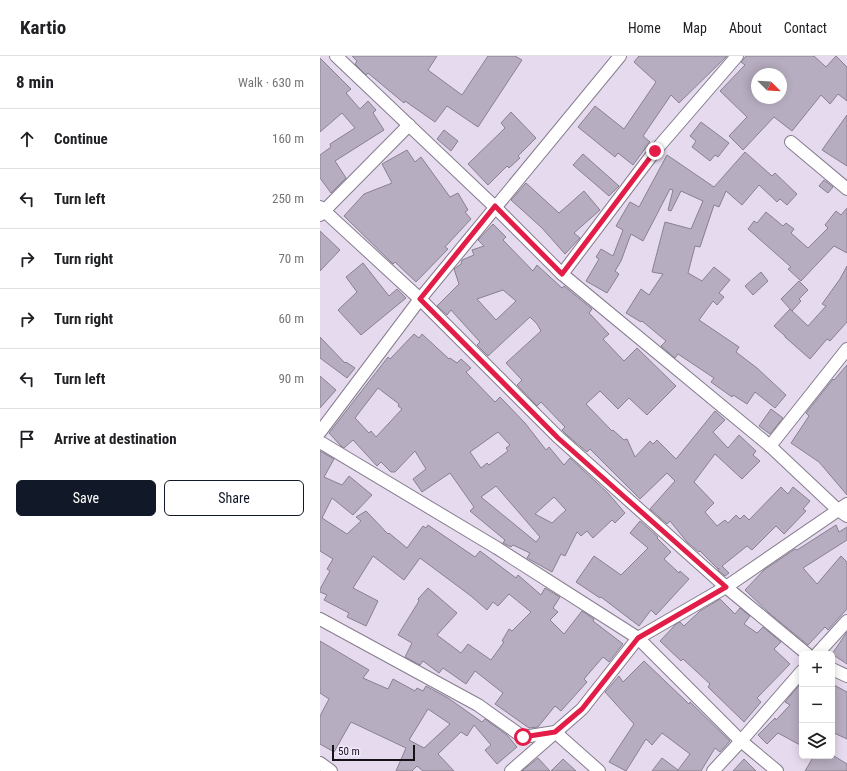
<!DOCTYPE html>
<meta charset="utf-8">
<style>
body{margin:0;font-family:"Roboto Condensed",sans-serif;background:#f2f2f2;color:#202124}
.controls{position:absolute;right:12px;bottom:12px;display:grid;overflow:hidden;border-radius:6px;box-shadow:0 2px 10px #0003}
.controls button{width:36px;height:36px;display:grid;place-items:center;padding:0;border:0;border-bottom:1px solid #e0e0e0;background:#fff;color:#202124;font:20px sans-serif}
.compass{position:absolute;left:431px;top:12px;width:36px;height:36px;border-radius:50%;background:#fff;box-shadow:0 2px 10px #0003;rotate:114deg}
.scale{position:absolute;left:12px;bottom:10px;width:83px;box-sizing:border-box;padding-left:4px;border:2px solid #161219;border-top:0;font-size:11px;line-height:14px;white-space:nowrap;color:#161219;-webkit-text-stroke:3px #f3e8fc;paint-order:stroke}
.stop{position:absolute;width:12px;height:12px;margin:-9px;border:3px solid #e11d48;border-radius:50%;background:#fff}
.stop.end{background:#e11d48;border-color:#fff;box-shadow:0 1px 4px #0008}
.list{margin:0;padding:0;list-style:none}
h2{display:flex;justify-content:space-between;align-items:center;height:52px;margin:0;padding:0 16px;font-size:17px}
h2 small{font-size:13px;font-weight:400;color:#757577}
.list li{display:grid;grid-template-columns:26px 1fr auto;gap:12px;align-items:center;box-sizing:border-box;height:60px;padding:0 16px;border-top:1px solid #e0e0e0}
.list b{display:block;font-size:15px;white-space:nowrap}
.list em{font-size:13px;font-style:normal;color:#757577}
.actions{display:flex;gap:8px;padding:12px 16px}
.actions a{flex:1;padding:9px 0;border:1px solid #111827;border-radius:6px;text-align:center;font-size:14px;color:#111827}
.actions .main{background:#111827;color:#fff}
.icon{flex:none;width:22px;height:22px;fill:none;stroke:currentColor;stroke-width:2;stroke-linecap:round;stroke-linejoin:round}
.map{position:relative;flex:none;width:527px;height:715px;overflow:hidden}
header{display:flex;align-items:center;gap:24px;box-sizing:border-box;height:56px;padding:0 20px;background:#fff;border-bottom:1px solid #e0e0e0}
header strong{font-size:19px}
nav{display:flex;gap:22px;margin-inline-start:auto;font-size:14px}
main{display:flex}
aside{flex:1;background:#fff}
.map>svg:first-child{display:block}
.building{fill:#b7adc0;stroke:#898091;fill-rule:evenodd}
.lines{fill:none;stroke-linecap:round;stroke-linejoin:round}
.street-casing{stroke:#867c8e;stroke-width:14}
.street{stroke:#fff;stroke-width:12}
.route{stroke:#e11d48;stroke-width:5}
</style>
<header>
<strong>Kartio</strong>
<nav><a>Home</a><a>Map</a><a>About</a><a>Contact</a></nav>
</header>
<main>
<aside>
<h2>8 min<small>Walk · 630 m</small></h2>
<ul class="list">
<li><svg class="icon" aria-label="ahead" viewBox="0 0 24 24"><path d="M12 20V5M6 11l6-6 6 6"/></svg><div><b>Continue</b></div><em>160 m</em></li>
<li><svg class="icon" aria-label="left" viewBox="0 0 24 24"><path d="M17 20v-9H6M10 6l-5 5 5 5"/></svg><div><b>Turn left</b></div><em>250 m</em></li>
<li><svg class="icon" aria-label="right" viewBox="0 0 24 24"><path d="M7 20v-9h11M14 6l5 5-5 5"/></svg><div><b>Turn right</b></div><em>70 m</em></li>
<li><svg class="icon" aria-label="right" viewBox="0 0 24 24"><path d="M7 20v-9h11M14 6l5 5-5 5"/></svg><div><b>Turn right</b></div><em>60 m</em></li>
<li><svg class="icon" aria-label="left" viewBox="0 0 24 24"><path d="M17 20v-9H6M10 6l-5 5 5 5"/></svg><div><b>Turn left</b></div><em>90 m</em></li>
<li><svg class="icon" aria-label="arrive" viewBox="0 0 24 24"><path d="M6 21V4h12l-3 4 3 4H6"/></svg><div><b>Arrive at destination</b></div></li>
</ul>
<div class="actions"><a class="main">Save</a><a>Share</a></div>
</aside>
<div class="map">
<svg width="527" height="715" viewBox="0 0 527 715">
<rect width="100%" height="100%" fill="#e6dbee"/>
<g class="building">
<polygon points="32,0 117,0 108,14 142,39 168,0 195,0 202,4 158,71 127,50 115,66 85,45 84,47 48,17 46,19 35,8 37,5"/>
<polygon points="319,0 407,0 359,47 351,39 323,80 330,86 313,109 298,97 295,101 258,71 275,50 304,73 336,26 314,6"/>
<path d="M426,0h68l12,11 10,-11 11,11v34l-9,-7 -8,10 -9,-9 -29,36 -18,-14 -31,33 -14,-14 18,-19 -27,-26 25,-26 -4,-3zM437,18h24v24h-24z"/>
<polygon points="0,2 31,33 26,37 40,53 48,45 56,54 53,57 64,74 15,105 26,122 11,137 0,122 0,99 11,91 10,88 35,72 22,57 0,76"/>
<polygon points="191,56 216,82 198,100 200,102 189,112 187,110 168,129 148,108 185,72 181,67"/>
<polygon points="527,59 527,110 502,94"/>
<polygon points="381,66 409,87 398,101 395,99 390,105 372,91 376,85 370,80"/>
<polygon points="124,74 138,85 131,95 117,83"/>
<polygon points="87,94 95,106 101,101 130,141 138,137 148,154 145,156 151,163 125,191 128,193 96,226 75,206 73,208 24,160 44,138 72,127 62,108"/>
<polygon points="425,96 452,120 455,117 477,138 467,149 460,143 457,146 439,129 422,149 406,135 399,151 394,149 380,191 375,190 368,217 382,225 394,211 410,224 399,237 404,241 397,249 393,245 379,264 419,291 416,296 437,312 466,339 455,352 435,336 427,348 413,339 412,341 391,326 394,322 358,298 355,302 341,290 346,285 322,265 321,266 306,257 321,233 329,239 343,218 332,216 345,166 371,173 383,145 361,135 351,155 348,154 353,134 350,133 323,185 311,178 301,205 295,215 299,218 287,237 266,225 279,203 276,201 281,193 293,200 303,174 296,170 310,146 319,151 347,99 394,131"/>
<polygon points="263,98 299,130 289,140 253,109"/>
<polygon points="504,124 513,131 508,137 499,130"/>
<polygon points="206,127 239,157 264,135 280,154 254,177 260,182 245,198 222,172 191,144"/>
<polygon points="527,152 527,197 514,190 481,225 468,213 471,211 428,173 434,165 437,167 446,156 463,170 466,167 474,173 471,177 488,192 508,172 505,169 516,155 521,159"/>
<path d="M173,168l13,13 -3,3 30,31 4,-6 25,23 2,-2 28,23 -3,4 20,21 -6,5 21,22 13,-13 39,38 -29,29 -18,-17 -11,11 -18,-18 -14,13 26,27 1,-1 11,10 3,-1 8,18 15,-16 3,3 4,-4 19,19 39,-48 10,9 -12,12 15,16 11,-13 17,16 -3,4 7,6 -18,18 -27,-25 -21,28 20,21 -9,9 12,14 8,-6 3,3 8,-8 4,4 4,-4 5,5 32,-33 7,7 5,-7 17,14 -7,8 3,2 -22,23 -8,-8 -24,24 -5,-4 -25,20 7,7 -4,3 -7,-6 1,-2 -1,1 -18,-18 -1,1 -12,-10 -17,-21 -3,3 -17,-15 25,-28 -8,-8 -27,26 -50,-50 -3,3 -19,-16 -6,-6 3,-3 -24,-25 -4,4 -20,-21 5,-5 -16,-17 35,-32 -4,-7 -7,-7 -42,39 -11,-11 3,-3 -29,-32 -4,5 -10,-9 22,-22 -5,-15 7,-5 1,-4 12,-5 -2,-5 12,-4 -6,-6zM183,234l13,11 -20,19 -19,-21z"/>
<polygon points="0,175 20,194 0,215"/>
<polygon points="43,207 69,240 77,233 86,242 41,279 18,254 37,236 26,221"/>
<polygon points="527,210 527,266 510,285 507,283 490,303 465,281 465,280 454,270 470,253 488,270 506,250 502,248 520,223"/>
<polygon points="441,216 448,225 433,239 425,230"/>
<polygon points="479,225 488,234 479,243 481,245 472,255 461,243"/>
<path d="M94,278l5,4 3,-4 27,25 1,-1 7,5 4,-4 10,9 -5,4 29,30 5,-5 25,26 21,27 3,-3 15,18 6,-7 38,35 17,20 -10,10 -3,-3 -19,18 -6,-7 -6,5 -4,-4 -12,24 -4,-2 -9,18 -25,-14 3,-5 -17,-8 -2,2 -8,-4 2,-3 -35,-29 4,-4 -24,-34 -28,19 -9,-13 13,-10 -11,-18 -20,21h-4l-10,-10 -4,4 -24,-26 -9,8 -3,-2 -12,-13 59,-76 2,2zM58,332l21,16 -1,2 4,3 -26,28 -5,-6 -2,2 -14,-15zM178,376l12,13 -4,3 2,3 -19,14 -2,-2 -6,5 -11,-16zM176,430l44,51 -4,5 -55,-45zM234,441l12,13 -14,13 -17,-9z"/>
<polygon points="0,281 25,307 26,306 35,312 27,322 0,302"/>
<polygon points="527,309 527,439 499,406 471,387 489,360 486,357 513,323 514,324"/>
<polygon points="0,320 16,334 0,352"/>
<polygon points="451,353 463,362 450,378 439,370"/>
<polygon points="0,395 14,403 4,421 22,429 29,420 52,439 33,459 12,442 2,462 27,478 41,465 36,461 46,455 68,478 69,477 87,492 103,470 106,472 108,469 155,501 160,495 196,522 198,519 221,539 225,532 240,541 233,552 238,556 230,564 244,578 262,555 274,563 273,565 303,588 289,606 283,601 264,623 267,626 241,655 235,650 218,671 209,672 175,648 183,637 155,615 146,628 123,612 119,617 103,605 100,609 85,601 92,587 78,579 99,545 98,543 108,532 137,557 117,579 141,597 148,588 171,604 184,586 182,585 189,573 192,575 211,556 189,538 178,550 173,546 167,554 151,540 100,502 84,524 53,500 33,532 58,545 46,570 27,561 29,557 4,544 7,539 0,536 0,533 10,515 7,513 13,503 0,495"/>
<polygon points="320,465 338,481 337,482 351,496 344,503 359,517 360,515 369,523 336,559 331,554 319,570 281,541 280,542 256,526 274,500 301,519 328,492 310,477"/>
<polygon points="516,469 519,476 527,471 527,484 483,512 497,528 521,500 527,506 527,553 508,574 505,571 488,589 449,557 425,534 444,514 475,493 477,494"/>
<polygon points="400,543 415,558 420,552 430,560 424,568 437,577 443,571 461,586 454,593 470,608 437,642 441,646 424,666 388,631 390,628 363,603 361,605 340,585 356,568 360,566 364,570 380,555"/>
<polygon points="527,576 527,608 512,598"/>
<path d="M0,585l49,29 -6,8 25,11 5,-10 22,12 2,-3 6,3 3,-5 22,12 34,24 3,-3 22,16 10,12 -20,17 -12,-14 6,-5 -17,-20 -7,11 -6,-4 -23,22 16,17h-31l-6,-5 -5,5h-16l10,-23 -55,-26 -17,30 -14,-8v-28l9,-17 -9,-6zM108,653l22,15 -26,24 -15,-8z"/>
<polygon points="324,605 369,648 370,646 410,685 400,696 395,692 381,715 332,715 342,702 358,714 370,698 342,677 332,689 326,683 306,715 289,706 314,668 285,636 299,620 303,626"/>
<polygon points="482,626 482,690 458,677 447,688 438,679 455,662 456,664 470,649 465,646"/>
<polygon points="512,628 527,636 527,683 512,676"/>
<polygon points="494,700 514,700 527,708 527,715 485,715"/>
<polygon points="218,702 230,715 202,715"/>
<polygon points="243,703 256,715 231,715"/>
<polygon points="424,703 436,715 413,715"/>
</g>
<g class="lines">
<g class="street-casing">
<g id="street">
<polyline points="16,0 175,151 242,218 450,390 518,454 527,460"/>
<polyline points="471,86 527,133"/>
<polyline points="0,151 100,243 238,381 406,531 487,598"/>
<polyline points="0,159 89,69"/>
<polyline points="242,218 335,95 417,0"/>
<polyline points="0,376 100,243 300,0"/>
<polyline points="0,386 177,492 318,582 421,685 457,715"/>
<polyline points="450,390 527,293"/>
<polyline points="0,563 158,649 203,681 235,676 279,715"/>
<polyline points="497,598 527,565"/>
<polyline points="512,613 527,620"/>
<polyline points="0,707 11,715"/>
<polyline points="191,715 262,653 318,582 406,531 527,448"/>
<polyline points="393,715 421,685 482,615"/>
</g>
</g>
<use href="#street" class="street"/>
</g>
<g class="lines">
<polyline class="route" points="203,681 235,676 262,653 318,582 406,531 238,382 100,243 175,150 242,218 335,95"/>
</g>
</svg>
<div class="controls">
<button>+</button>
<button>−</button>
<button><svg class="icon" aria-label="layers" viewBox="0 0 24 24"><path d="M12 4l9 5-9 5-9-5zM3 14l9 5 9-5"/></svg></button>
</div>
<svg class="compass" viewBox="-18 -18 36 36"><path d="M0-13l5 13h-10z" fill="#e53935"/><path d="M0 13l5-13h-10z" fill="#757577"/></svg>
<div class="scale">50 m</div>
<div class="stop" style="left:203px;top:681px"></div>
<div class="stop end" style="left:335px;top:95px"></div>
</div>
</main>
